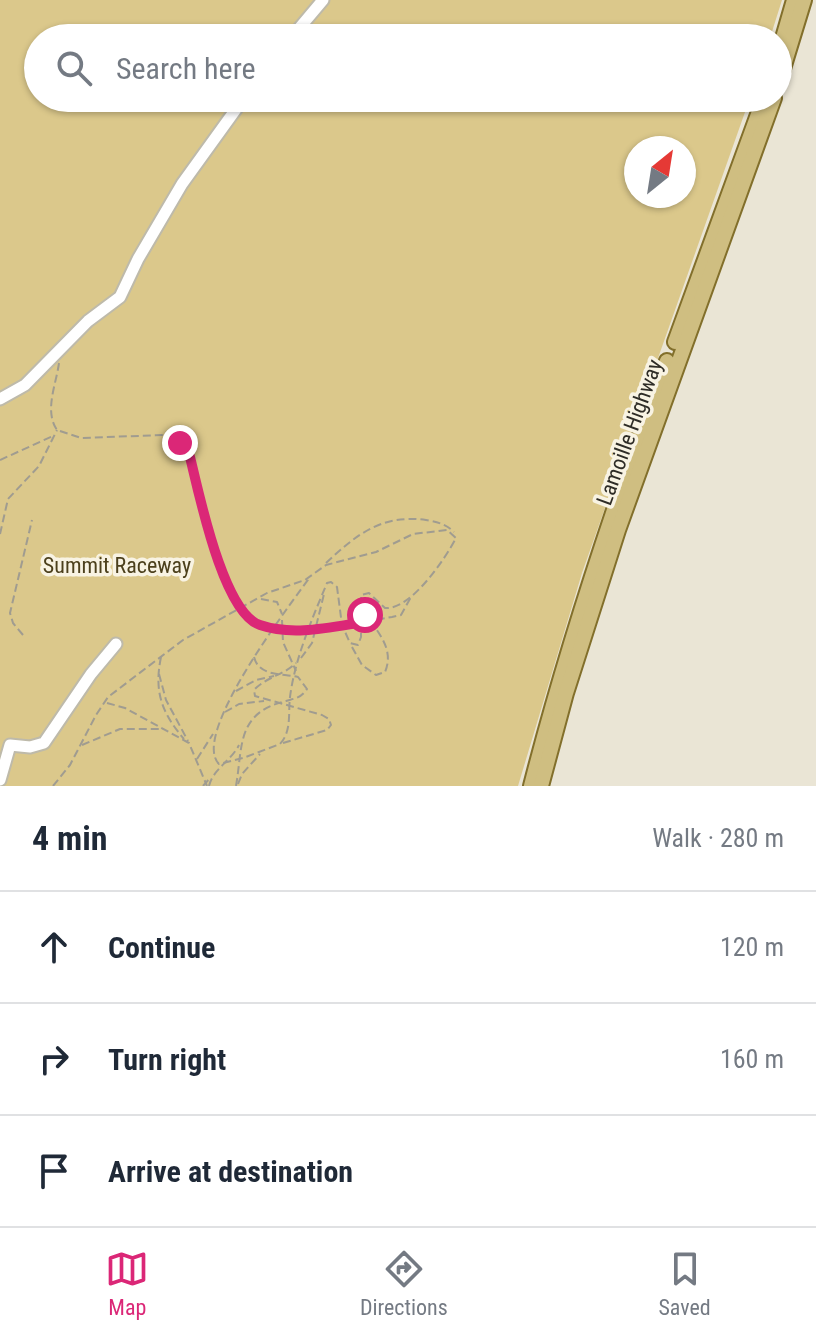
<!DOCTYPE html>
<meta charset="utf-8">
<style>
body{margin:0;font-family:"Roboto Condensed",sans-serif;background:#f2f2f3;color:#1f2937}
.compass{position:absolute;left:624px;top:136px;width:72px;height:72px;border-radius:50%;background:#fff;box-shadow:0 2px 6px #0004;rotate:30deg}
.stop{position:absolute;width:24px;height:24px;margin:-18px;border:6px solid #db2777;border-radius:50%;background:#fff}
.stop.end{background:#db2777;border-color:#fff;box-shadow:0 2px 8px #0008}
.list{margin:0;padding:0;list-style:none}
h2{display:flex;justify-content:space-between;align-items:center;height:104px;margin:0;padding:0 32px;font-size:34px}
h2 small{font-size:26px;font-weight:400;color:#747a83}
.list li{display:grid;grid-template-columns:52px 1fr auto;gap:24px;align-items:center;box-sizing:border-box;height:112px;padding:0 32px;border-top:2px solid #e0e1e3}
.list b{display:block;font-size:30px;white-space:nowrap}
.list em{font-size:26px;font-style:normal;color:#747a83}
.icon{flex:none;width:44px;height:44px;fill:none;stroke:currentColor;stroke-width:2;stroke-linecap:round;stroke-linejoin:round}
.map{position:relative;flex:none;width:816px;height:786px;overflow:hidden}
.search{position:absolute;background:#fff;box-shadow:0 2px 6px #0004;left:24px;right:24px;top:24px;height:88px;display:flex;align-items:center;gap:20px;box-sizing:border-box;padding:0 28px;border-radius:44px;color:#747a83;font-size:30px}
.sheet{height:440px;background:#fff}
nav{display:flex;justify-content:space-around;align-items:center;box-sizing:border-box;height:112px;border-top:2px solid #e0e1e3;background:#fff;font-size:22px;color:#747a83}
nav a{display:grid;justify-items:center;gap:4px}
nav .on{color:#db2777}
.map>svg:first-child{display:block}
.green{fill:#dbc88b;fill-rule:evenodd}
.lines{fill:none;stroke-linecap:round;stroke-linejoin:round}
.minor-casing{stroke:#bebaaa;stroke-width:15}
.major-casing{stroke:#826f2b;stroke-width:18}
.path{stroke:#a09c90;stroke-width:2;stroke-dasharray:8 4;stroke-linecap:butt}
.minor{stroke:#fff;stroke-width:11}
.major{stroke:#cfbe81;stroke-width:14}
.route{stroke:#db2777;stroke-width:10}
.labels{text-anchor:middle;stroke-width:7;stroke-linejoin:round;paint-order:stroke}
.street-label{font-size:22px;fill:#2e2c26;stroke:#f8f3e3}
.park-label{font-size:22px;fill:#4c401c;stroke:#f8f3e3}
</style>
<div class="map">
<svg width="816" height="786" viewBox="0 0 816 786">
<rect width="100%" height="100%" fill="#eae5d5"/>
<path class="green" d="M0,0h782l-12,38h-732v60h712l-168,475 -64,213h-518zM636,148h48v48h-48z"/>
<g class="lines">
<g class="minor-casing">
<g id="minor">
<polyline points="291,38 323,0"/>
<polyline points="0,399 25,385 88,321 120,297 138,259 182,184 244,98"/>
<polyline points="0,780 10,745 30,747 44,743 91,674 116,644"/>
</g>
</g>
<g class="major-casing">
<g id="major">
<polyline points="783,38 794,0"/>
<polyline points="778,85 804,0"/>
<polyline points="675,342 764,98"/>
<path d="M531,786c37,-144 84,-285 136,-425"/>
<polyline points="541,786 566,693 618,530 774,98"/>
</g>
</g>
<g class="path">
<path d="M59,363c-3,22 -15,48 -2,67l24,8 82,-3c12,4 21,10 27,22 9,36 33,153 68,167 36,15 96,-1 134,-7l9,-2 10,-18"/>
<polyline points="0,460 53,436"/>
<polyline points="0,534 8,499 39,466 57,430"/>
<path d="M326,563c31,-29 56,-49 100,-43 11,2 20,4 28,12"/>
<polyline points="261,599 277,602 282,614"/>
<polyline points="282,620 283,642 296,671"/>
<polyline points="23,635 13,623 10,613 32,520"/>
<path d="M352,647l10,18 14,10 9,-3c11,-26 -12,-44 -23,-64l5,-8 11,4"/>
<path d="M161,657c-7,34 0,55 23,82"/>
<polyline points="301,658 312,643 324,594"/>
<polyline points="159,674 166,700 188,741"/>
<polyline points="236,691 256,680 274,676"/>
<polyline points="107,703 125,708 189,743 207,786"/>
<polyline points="225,712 239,704 264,701"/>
<path d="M283,743l44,-13 4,-5 -2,-6 -7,-4 -67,-19 -1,-6c12,-13 30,-15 42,-27"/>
<polyline points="82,745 120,729 164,729"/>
<polyline points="197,759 213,734"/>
<polyline points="238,784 242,774 260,754"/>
<path d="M53,786l17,-21 26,-50 12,-18 75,-57 84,-47 38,-13 21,-15 50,-13 37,-18 34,-4 9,8c-11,21 -45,72 -71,70l-16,-15 -8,2v42l-3,8 -8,-2 -8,-18 -5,-38 -6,-5 -4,1c-15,36 -32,75 -37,114 -2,16 2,34 -10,47l-37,14 -24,6c-29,-29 71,-159 91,-187"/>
<polyline points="203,786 210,778"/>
<path d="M209,786c4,-17 22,-25 30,-41"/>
<path d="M236,786c7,-40 0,-73 50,-85 10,-3 15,-3 21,-12l-9,-12c-16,-4 -39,0 -44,-20"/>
</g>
<use href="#minor" class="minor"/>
<use href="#major" class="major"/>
</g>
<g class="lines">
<path class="route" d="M180,443l10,14c9,36 33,156 70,168 35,12 75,1 111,-4l-6,-6"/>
</g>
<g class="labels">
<g class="street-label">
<text transform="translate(629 432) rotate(-70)" y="8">Lamoille Highway</text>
</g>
<g class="park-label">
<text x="117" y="573">Summit Raceway</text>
</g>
</g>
</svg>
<svg class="compass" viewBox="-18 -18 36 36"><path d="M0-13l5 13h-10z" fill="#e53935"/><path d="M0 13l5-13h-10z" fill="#747a83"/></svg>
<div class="stop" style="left:365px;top:615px"></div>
<div class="stop end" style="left:180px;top:443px"></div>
<div class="search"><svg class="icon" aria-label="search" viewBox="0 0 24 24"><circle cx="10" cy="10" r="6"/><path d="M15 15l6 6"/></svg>Search here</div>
</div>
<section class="sheet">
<h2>4 min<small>Walk · 280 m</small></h2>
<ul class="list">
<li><svg class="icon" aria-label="ahead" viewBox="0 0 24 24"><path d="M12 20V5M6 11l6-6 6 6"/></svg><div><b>Continue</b></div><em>120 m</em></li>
<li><svg class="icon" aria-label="right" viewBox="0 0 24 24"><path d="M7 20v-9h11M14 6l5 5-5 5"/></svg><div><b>Turn right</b></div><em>160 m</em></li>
<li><svg class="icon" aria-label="arrive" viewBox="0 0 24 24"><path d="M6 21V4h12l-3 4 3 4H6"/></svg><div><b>Arrive at destination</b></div></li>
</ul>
</section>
<nav>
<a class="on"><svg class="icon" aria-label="map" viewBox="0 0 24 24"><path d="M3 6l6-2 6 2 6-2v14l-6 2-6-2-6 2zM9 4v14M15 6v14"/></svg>Map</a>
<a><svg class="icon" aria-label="directions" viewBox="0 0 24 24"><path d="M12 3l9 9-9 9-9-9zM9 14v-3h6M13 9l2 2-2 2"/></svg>Directions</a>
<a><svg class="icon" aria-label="saved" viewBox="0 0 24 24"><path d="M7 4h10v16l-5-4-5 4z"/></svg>Saved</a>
</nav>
